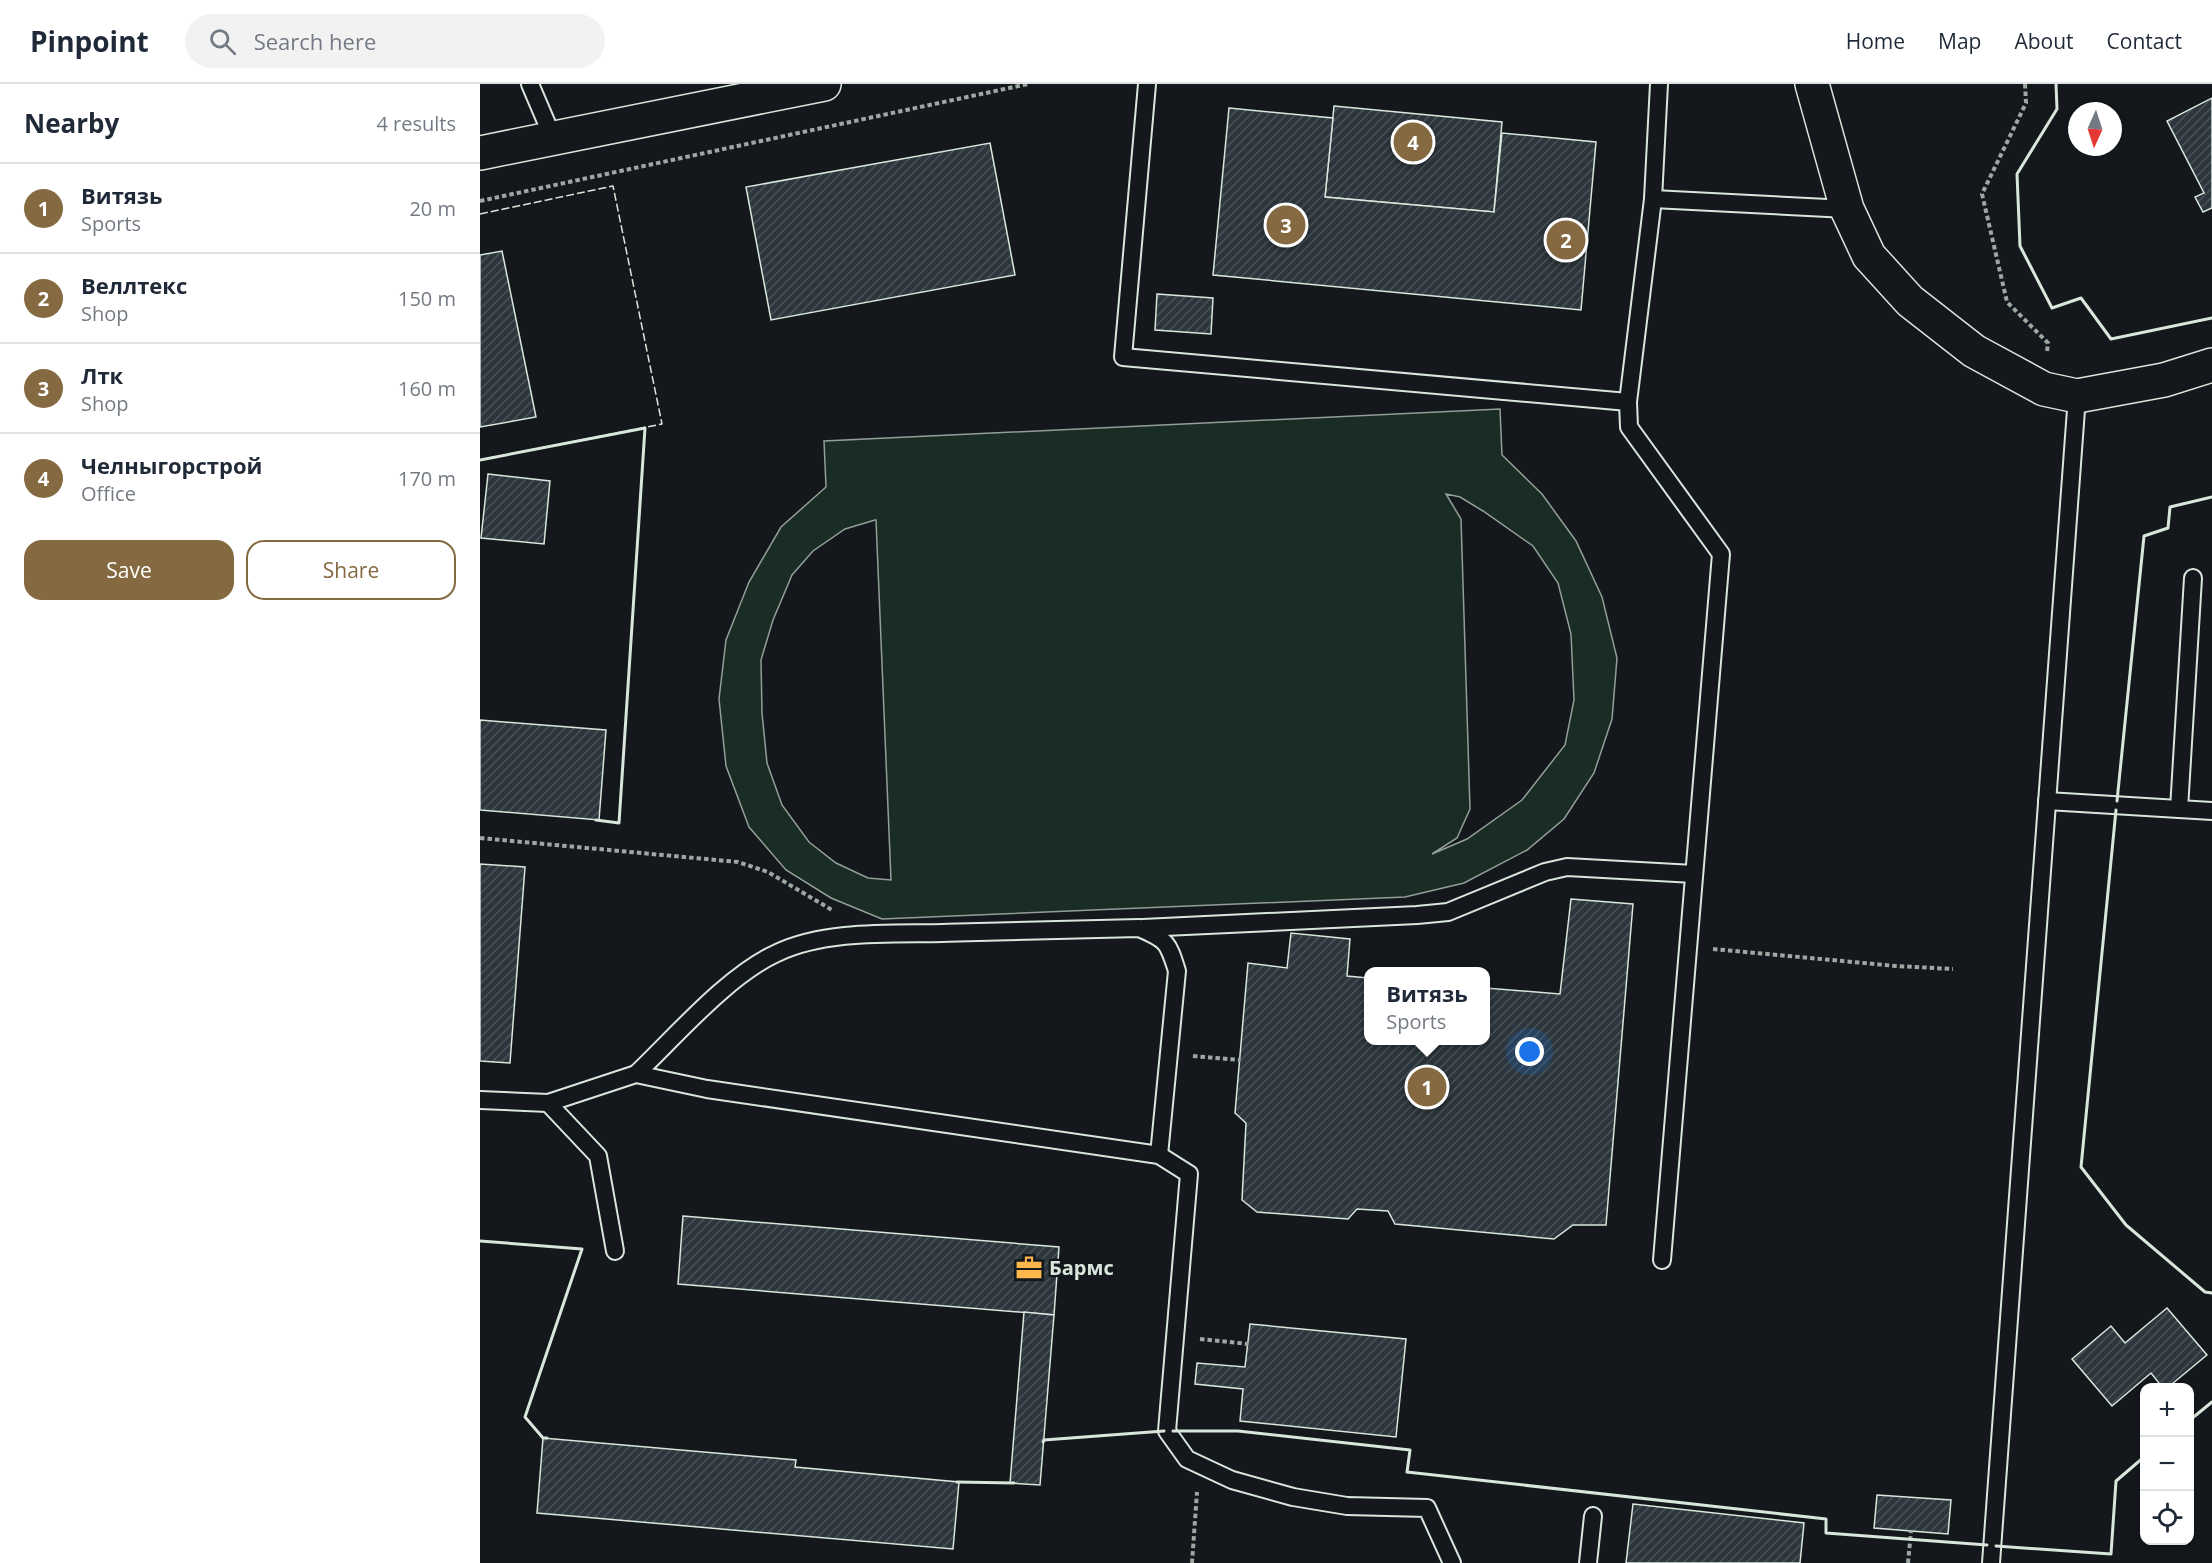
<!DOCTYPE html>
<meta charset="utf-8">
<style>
body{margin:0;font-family:"Open Sans",sans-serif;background:#f2f2f3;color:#1f2937}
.controls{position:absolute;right:18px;bottom:18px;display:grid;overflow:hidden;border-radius:12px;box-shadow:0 2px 4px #0004}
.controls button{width:54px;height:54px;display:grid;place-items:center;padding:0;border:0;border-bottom:2px solid #e0e1e3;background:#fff;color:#1f2937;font:30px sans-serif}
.compass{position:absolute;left:1588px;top:18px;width:54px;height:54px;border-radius:50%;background:#fff;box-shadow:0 2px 4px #0004;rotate:183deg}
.you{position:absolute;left:1050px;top:968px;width:21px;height:21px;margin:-15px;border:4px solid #fff;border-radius:50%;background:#1a73e8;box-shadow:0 0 0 9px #1a73e833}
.badge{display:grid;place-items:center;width:39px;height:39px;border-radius:50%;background:#846941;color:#fff;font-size:20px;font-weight:700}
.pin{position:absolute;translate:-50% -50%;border:3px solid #fff;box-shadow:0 2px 6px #0006}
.popup{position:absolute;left:884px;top:883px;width:126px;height:78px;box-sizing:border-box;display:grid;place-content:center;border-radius:12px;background:#fff;filter:drop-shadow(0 2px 4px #0005);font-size:20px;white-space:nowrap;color:#747a83}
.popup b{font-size:22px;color:#1f2937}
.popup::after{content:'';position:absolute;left:50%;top:100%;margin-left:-12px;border:12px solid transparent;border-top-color:#fff}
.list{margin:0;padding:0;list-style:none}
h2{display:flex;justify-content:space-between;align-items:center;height:78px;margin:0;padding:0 24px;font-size:26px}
h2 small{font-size:20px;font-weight:400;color:#747a83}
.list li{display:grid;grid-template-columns:39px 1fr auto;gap:18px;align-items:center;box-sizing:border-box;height:90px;padding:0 24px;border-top:2px solid #e0e1e3}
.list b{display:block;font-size:22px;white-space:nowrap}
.list p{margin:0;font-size:20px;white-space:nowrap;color:#747a83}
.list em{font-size:20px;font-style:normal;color:#747a83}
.actions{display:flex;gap:12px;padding:18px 24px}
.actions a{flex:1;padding:14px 0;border:2px solid #846941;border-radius:18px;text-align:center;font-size:21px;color:#846941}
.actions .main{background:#846941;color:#fff}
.icon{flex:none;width:33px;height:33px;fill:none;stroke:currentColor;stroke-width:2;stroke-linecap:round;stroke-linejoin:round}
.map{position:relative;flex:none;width:1732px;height:1479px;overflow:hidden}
header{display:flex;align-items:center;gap:36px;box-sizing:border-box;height:84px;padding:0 30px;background:#fff;border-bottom:2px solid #e0e1e3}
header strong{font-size:28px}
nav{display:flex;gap:33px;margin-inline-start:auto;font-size:21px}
.search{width:420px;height:54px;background:#f2f2f3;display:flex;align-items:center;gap:15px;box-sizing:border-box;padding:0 21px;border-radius:33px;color:#747a83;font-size:22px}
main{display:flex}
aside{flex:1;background:#fff}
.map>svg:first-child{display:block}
.green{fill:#1a2d24;stroke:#939e99;stroke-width:1.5;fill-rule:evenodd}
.building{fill:url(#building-hatch);stroke:#d8e6dc;stroke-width:1.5}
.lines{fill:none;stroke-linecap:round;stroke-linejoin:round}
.service-casing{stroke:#d8e6dc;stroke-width:20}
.tertiary-casing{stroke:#d8e6dc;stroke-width:36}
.path{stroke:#9da8a2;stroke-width:4;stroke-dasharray:4.5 3;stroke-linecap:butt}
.service{stroke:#14181c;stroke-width:16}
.tertiary{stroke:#14181c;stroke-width:33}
.fence{stroke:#d8e6dc;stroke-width:1.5;stroke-dasharray:8 3;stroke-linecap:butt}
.wall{stroke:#d8e6dc;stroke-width:3}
.labels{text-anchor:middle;stroke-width:4.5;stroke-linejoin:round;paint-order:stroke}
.poi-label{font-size:20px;font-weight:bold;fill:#d8e6dc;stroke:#14181c;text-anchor:start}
</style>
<header>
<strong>Pinpoint</strong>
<div class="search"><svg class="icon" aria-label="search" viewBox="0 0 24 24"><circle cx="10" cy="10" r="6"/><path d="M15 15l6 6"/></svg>Search here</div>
<nav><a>Home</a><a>Map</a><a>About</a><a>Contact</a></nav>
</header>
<main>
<aside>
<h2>Nearby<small>4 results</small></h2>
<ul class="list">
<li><span class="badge">1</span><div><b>Витязь</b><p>Sports</p></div><em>20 m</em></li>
<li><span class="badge">2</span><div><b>Веллтекс</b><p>Shop</p></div><em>150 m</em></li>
<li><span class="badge">3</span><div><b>Лтк</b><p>Shop</p></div><em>160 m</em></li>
<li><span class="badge">4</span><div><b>Челныгорстрой</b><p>Office</p></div><em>170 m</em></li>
</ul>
<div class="actions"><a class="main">Save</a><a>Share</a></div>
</aside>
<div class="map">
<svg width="1732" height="1479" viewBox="0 0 1732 1479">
<defs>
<pattern id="building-hatch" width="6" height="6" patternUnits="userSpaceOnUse" patternTransform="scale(1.5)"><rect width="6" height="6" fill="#2c363c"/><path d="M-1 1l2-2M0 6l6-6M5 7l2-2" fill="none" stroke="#4a5358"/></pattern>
</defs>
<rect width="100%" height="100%" fill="#14181c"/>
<path class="green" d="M1020,325l2,46 40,39 34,47 26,56 15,61 -5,61 -18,54 -30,46 -37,31 -63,33 -59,14 -523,22 -51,-21 -45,-28 -37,-43 -23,-61 -7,-67 7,-59 23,-58 32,-55 45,-40 -2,-46zM966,410l14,3 23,14 50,35 25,37 13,51 3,66 -9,45 -43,55 -55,39 -35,15 25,-16 13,-29 -9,-290zM395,436h1l15,360 -23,-2 -32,-15 -27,-21 -27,-37 -15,-42 -5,-50 -1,-53 12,-40 19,-45 21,-24 32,-22z"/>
<g class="building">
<polygon points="1732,14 1732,124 1723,128 1715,113 1724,109 1687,37"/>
<polygon points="854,22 1022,38 1014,128 845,113"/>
<polygon points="749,24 853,34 845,113 1014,128 1022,49 1116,58 1101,226 733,191"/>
<polygon points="510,59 535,191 291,236 266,103"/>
<polygon points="22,167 56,333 0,343 0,171"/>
<polygon points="677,210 733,214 731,250 675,246"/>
<polygon points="8,390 70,397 64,460 1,454"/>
<polygon points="0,636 126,646 119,736 0,726"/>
<polygon points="0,780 45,783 30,979 0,977"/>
<polygon points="1091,815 1153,820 1126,1141 1093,1141 1074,1155 915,1140 908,1127 877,1125 868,1135 777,1128 762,1116 766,1039 755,1029 768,879 807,884 811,849 870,855 867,892 888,894 888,956 1006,956 1006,904 1080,910"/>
<polygon points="203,1132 579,1163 574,1231 198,1200"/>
<polygon points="1687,1224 1727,1271 1687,1304 1683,1304 1671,1289 1632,1322 1592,1275 1631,1242 1645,1259"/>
<polygon points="544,1228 574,1231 560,1401 530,1399"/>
<polygon points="770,1240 926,1255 916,1353 760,1337 763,1305 715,1300 717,1279 765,1283"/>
<polygon points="63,1354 316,1376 315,1383 479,1398 473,1465 57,1429"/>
<polygon points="1397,1411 1471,1416 1468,1450 1394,1444"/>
<polygon points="1153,1420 1324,1439 1320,1479 1146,1479"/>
</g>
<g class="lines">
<g class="service-casing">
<g id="service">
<polyline points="50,0 73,54"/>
<polyline points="667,0 643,273 1148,318"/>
<polyline points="1179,0 1173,115 1148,318 1149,343 1241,470 1182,1176"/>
<polyline points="1173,115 1367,125"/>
<polyline points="1567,717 1732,727"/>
<polyline points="1699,725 1713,494"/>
<polyline points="663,844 937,831 968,828 1065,788 1087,783 1214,790"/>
<path d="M156,990c40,-38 92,-99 141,-121 48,-23 114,-19 166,-20 65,-2 130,-3 196,-5 28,12 29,14 38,43l-18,184"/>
<polyline points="0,1016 68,1019 156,990 227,1005 679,1071 709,1090 687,1347 707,1375 752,1396 813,1413 867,1422 947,1424 972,1479"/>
<polyline points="68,1019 118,1072 135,1167"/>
<polyline points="1108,1479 1113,1432"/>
<polyline points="1511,1479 1597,312"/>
</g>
</g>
<g class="tertiary-casing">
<g id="tertiary">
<polyline points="1332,0 1367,125 1389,172 1430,217 1494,267 1564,305 1597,312 1684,296 1732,281"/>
<polyline points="0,69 344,0"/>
</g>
</g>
<g class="path">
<polyline points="1545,0 1546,19 1502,110 1527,218 1568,259 1567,268"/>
<polyline points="0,117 548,0"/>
<polyline points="0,754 258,778 288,788 352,826"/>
<polyline points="1233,865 1416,882 1473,885"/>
<polyline points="713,972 760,976"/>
<polyline points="720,1255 768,1260"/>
<polyline points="712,1479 717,1408"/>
<polyline points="1428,1479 1431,1447"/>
</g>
<use href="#service" class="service"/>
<use href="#tertiary" class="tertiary"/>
<polyline class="fence" points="0,130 133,102 182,340 0,376"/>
<g class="wall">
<polyline points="1576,0 1577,25 1537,90 1540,162 1572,224 1601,214 1631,255 1732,234"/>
<polyline points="0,376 165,344 139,739 116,736"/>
<polyline points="1637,717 1664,452 1688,444 1690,423 1732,413"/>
<polyline points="1636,726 1601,1083 1646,1141 1725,1208 1732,1209"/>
<polyline points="0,1157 102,1165 45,1333 63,1354 67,1354"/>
<polyline points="1710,1336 1732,1318"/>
<polyline points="693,1347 758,1347 930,1366 927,1388 1346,1435 1346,1449 1507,1461"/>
<polyline points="563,1358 564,1356 684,1347"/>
<polyline points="477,1398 534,1399"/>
<polyline points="1516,1462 1631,1470 1636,1397 1664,1373"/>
</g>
</g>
<defs>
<g id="office-bare" transform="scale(2.07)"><path d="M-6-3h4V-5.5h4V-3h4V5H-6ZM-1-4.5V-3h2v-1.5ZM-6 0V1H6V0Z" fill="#ffb74d" stroke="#14181c" stroke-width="2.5" paint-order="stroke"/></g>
</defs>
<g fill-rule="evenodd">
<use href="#office-bare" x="549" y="1184"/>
</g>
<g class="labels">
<g class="poi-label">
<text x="569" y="1191">Бармс</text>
</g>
</g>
</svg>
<div class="controls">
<button>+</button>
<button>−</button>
<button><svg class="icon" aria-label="locate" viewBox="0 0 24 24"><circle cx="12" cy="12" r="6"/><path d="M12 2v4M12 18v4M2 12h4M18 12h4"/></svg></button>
</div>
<svg class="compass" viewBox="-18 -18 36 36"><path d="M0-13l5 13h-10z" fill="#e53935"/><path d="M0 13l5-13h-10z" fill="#747a83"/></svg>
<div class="you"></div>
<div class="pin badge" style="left:947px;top:1003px">1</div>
<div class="popup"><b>Витязь</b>Sports</div>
<div class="pin badge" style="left:1086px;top:156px">2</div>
<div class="pin badge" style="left:806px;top:141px">3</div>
<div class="pin badge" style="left:933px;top:58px">4</div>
</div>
</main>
